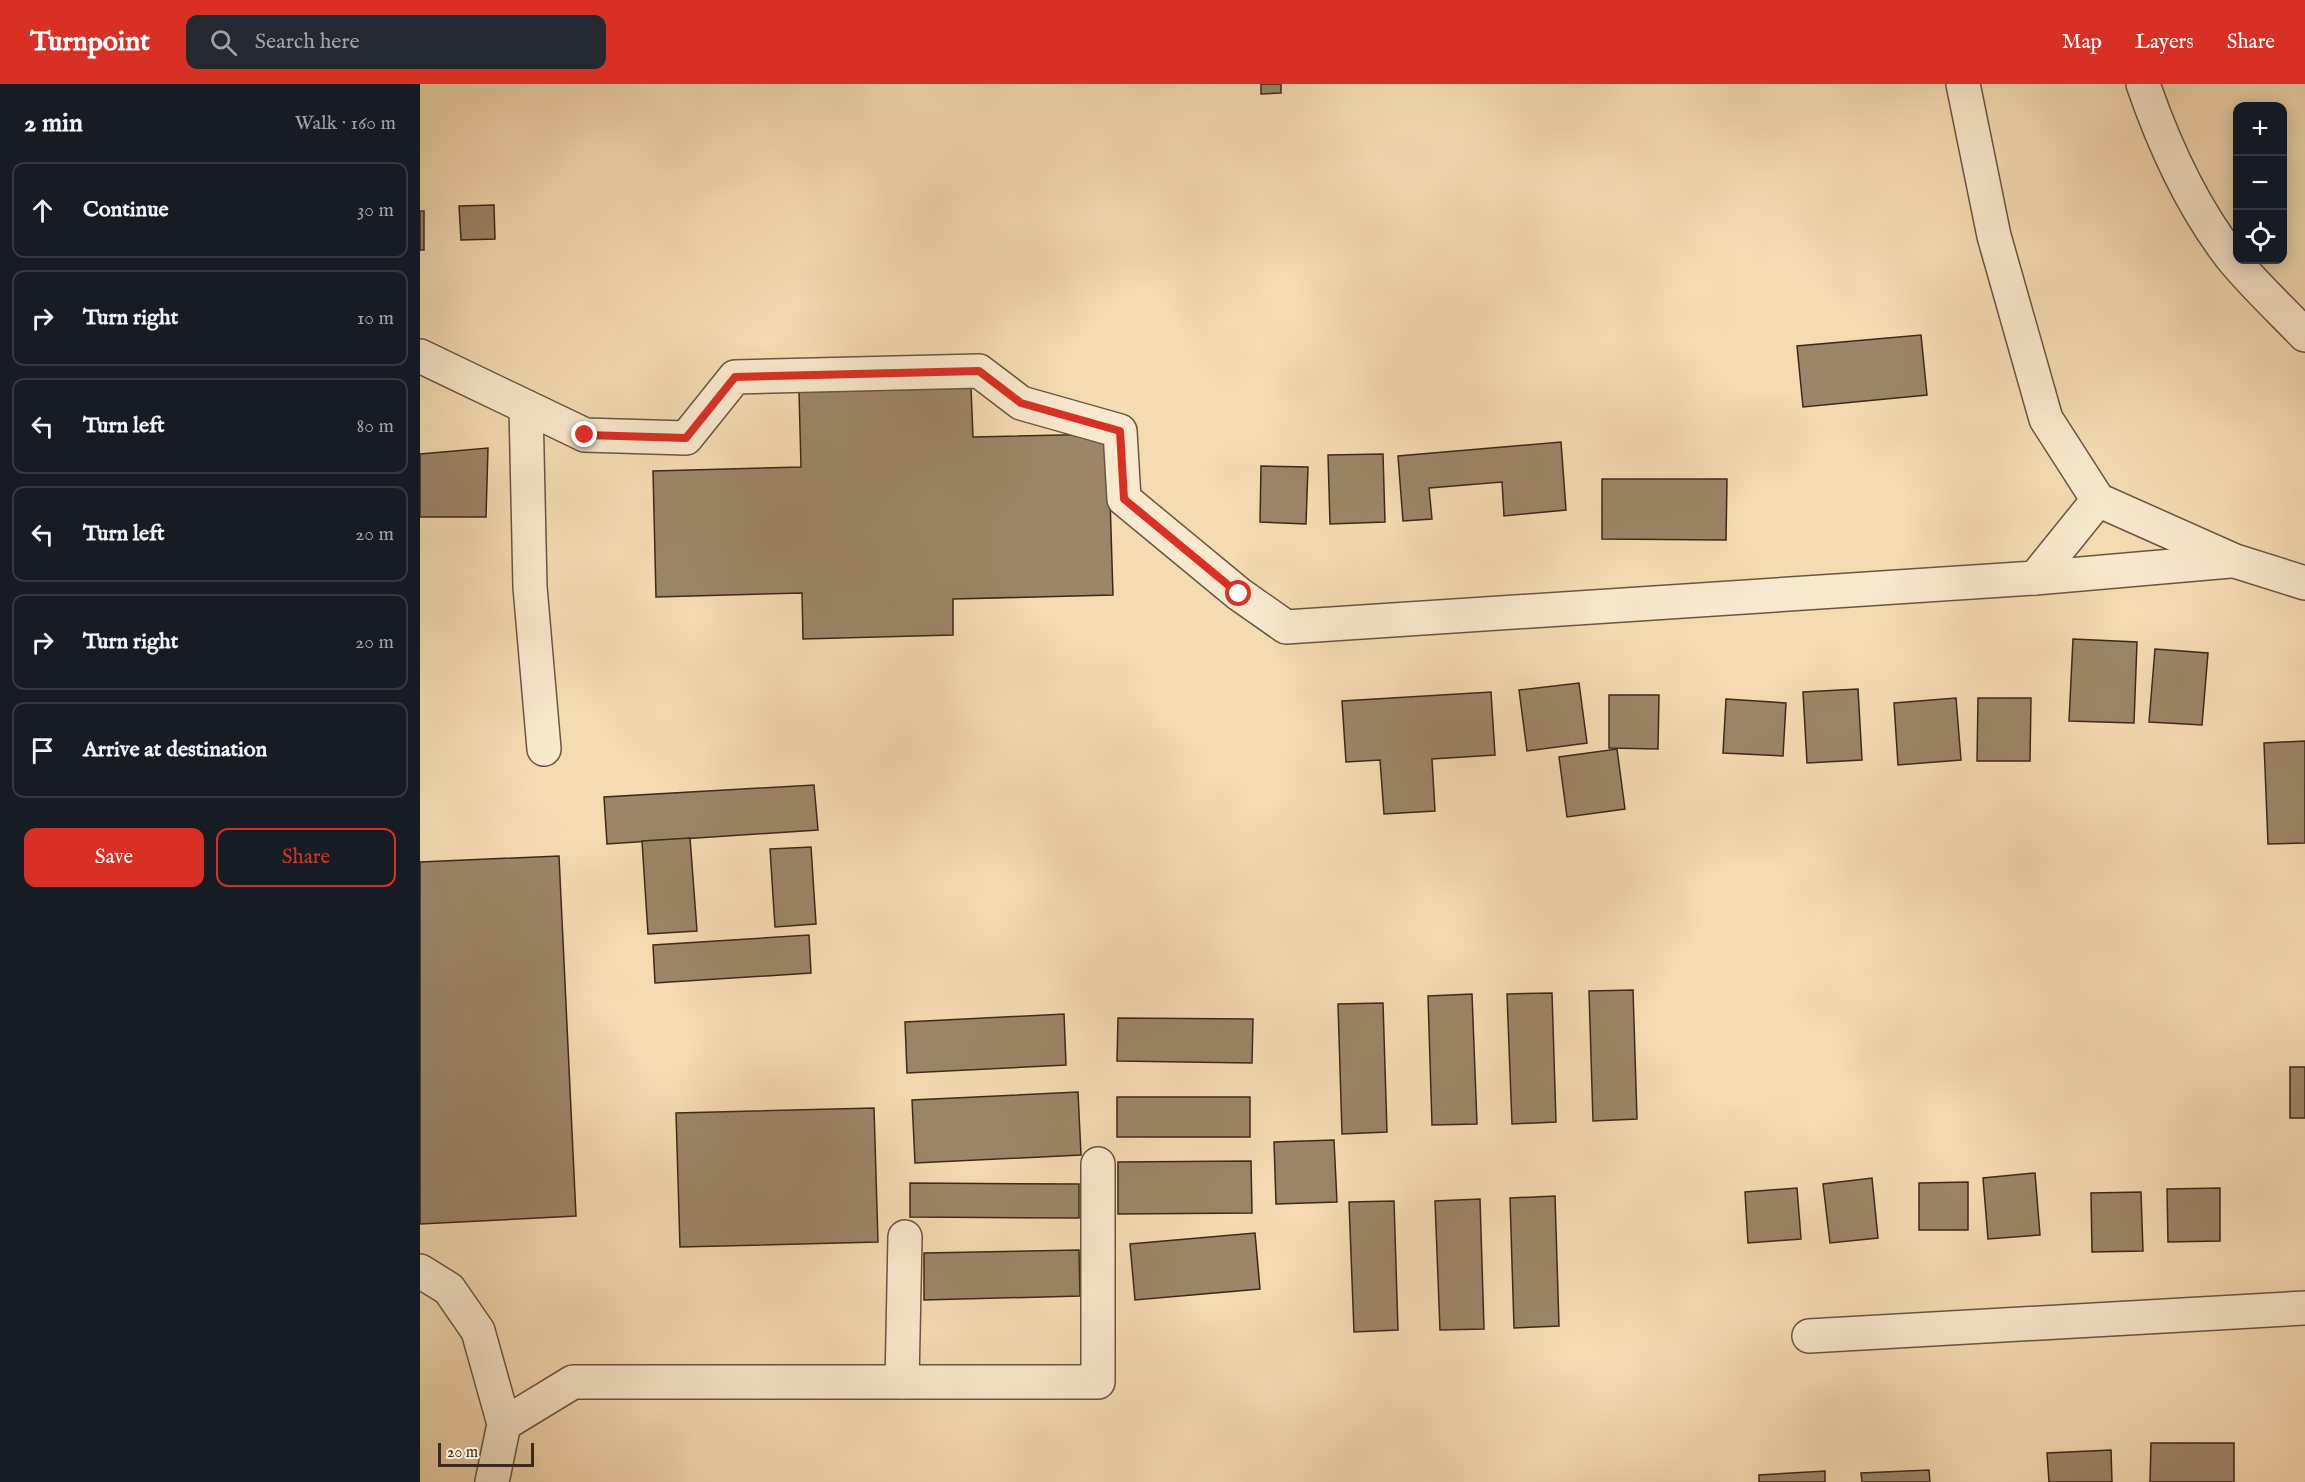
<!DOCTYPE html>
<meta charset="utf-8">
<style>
body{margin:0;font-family:"IM FELL English",serif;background:#242831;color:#f1f3f6}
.controls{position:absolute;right:18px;top:18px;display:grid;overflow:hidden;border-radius:12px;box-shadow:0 3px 15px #0003}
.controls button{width:54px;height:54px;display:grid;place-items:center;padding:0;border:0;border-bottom:2px solid #363941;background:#171b24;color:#f1f3f6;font:30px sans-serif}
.scale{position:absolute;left:18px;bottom:15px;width:96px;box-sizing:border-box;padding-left:6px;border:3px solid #3b291a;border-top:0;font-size:16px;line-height:21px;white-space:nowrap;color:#3b291a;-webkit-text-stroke:4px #f8e8cd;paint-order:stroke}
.stop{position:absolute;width:18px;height:18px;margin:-14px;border:4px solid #d93025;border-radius:50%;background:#fff}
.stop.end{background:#d93025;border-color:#fff;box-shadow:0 2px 6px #0008}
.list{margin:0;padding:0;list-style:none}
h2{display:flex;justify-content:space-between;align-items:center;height:78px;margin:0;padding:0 24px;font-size:26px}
h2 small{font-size:20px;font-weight:400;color:#9ea1a6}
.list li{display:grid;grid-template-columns:39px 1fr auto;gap:18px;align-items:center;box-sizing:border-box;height:96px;margin:0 12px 12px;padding:0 12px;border:2px solid #363941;border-radius:12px}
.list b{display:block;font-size:22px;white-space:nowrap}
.list em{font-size:20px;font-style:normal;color:#9ea1a6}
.actions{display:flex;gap:12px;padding:18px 24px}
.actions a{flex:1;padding:14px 0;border:2px solid #d93025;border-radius:12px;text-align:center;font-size:21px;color:#d93025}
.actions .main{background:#d93025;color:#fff}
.icon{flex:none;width:33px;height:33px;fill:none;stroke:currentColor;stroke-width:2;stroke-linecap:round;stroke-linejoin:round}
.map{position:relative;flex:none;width:1885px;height:1398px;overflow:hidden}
header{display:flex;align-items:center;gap:36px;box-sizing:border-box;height:84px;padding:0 30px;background:#d93025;color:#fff}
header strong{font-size:28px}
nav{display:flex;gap:33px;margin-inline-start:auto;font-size:21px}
.search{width:420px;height:54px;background:#242831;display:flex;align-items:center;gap:15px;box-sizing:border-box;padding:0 21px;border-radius:12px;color:#9ea1a6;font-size:22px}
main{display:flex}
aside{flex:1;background:#171b24}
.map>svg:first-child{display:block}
.building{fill:#9b8669;stroke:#3b291a;stroke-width:1.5}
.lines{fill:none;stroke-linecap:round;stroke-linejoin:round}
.minor-casing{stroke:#695640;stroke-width:36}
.minor{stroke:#f8e8cd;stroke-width:33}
.route{stroke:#d93025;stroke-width:8}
</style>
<header>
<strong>Turnpoint</strong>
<div class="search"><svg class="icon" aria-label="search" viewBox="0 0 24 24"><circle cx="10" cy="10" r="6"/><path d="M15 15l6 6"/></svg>Search here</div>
<nav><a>Map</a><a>Layers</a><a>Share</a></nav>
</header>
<main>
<aside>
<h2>2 min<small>Walk · 160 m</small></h2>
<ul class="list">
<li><svg class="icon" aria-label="ahead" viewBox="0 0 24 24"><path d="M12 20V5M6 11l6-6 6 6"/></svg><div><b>Continue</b></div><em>30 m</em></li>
<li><svg class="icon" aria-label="right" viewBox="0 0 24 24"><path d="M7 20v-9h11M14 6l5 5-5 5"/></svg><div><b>Turn right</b></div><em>10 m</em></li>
<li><svg class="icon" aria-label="left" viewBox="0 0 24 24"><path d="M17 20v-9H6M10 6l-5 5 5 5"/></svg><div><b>Turn left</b></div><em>80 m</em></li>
<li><svg class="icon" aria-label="left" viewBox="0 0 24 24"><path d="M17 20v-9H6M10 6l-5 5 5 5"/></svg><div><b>Turn left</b></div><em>20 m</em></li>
<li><svg class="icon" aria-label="right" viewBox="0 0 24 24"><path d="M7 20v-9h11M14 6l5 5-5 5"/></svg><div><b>Turn right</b></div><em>20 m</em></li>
<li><svg class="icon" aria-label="arrive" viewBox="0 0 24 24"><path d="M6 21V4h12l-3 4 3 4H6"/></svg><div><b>Arrive at destination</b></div></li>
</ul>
<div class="actions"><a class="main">Save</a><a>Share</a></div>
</aside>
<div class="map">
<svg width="1885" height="1398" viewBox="0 0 1885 1398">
<rect width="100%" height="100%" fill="#f4dbb2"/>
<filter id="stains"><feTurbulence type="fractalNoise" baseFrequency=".00333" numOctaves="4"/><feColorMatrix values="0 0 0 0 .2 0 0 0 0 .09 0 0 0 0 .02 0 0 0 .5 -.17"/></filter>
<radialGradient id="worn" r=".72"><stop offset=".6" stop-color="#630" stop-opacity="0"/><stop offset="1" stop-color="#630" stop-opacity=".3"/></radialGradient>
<g class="building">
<polygon points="841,0 861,0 861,9 841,10"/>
<polygon points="74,121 75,155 41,156 39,122"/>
<rect x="0" y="127" width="4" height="39"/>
<polygon points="1501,251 1507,311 1383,323 1377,262"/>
<polygon points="551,304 553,353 688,350 693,511 533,515 533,551 383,555 382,509 236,513 233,387 381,383 379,308"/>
<polygon points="1141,358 1146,426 1084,432 1082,398 1009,404 1012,435 983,437 978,372"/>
<polygon points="68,364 66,433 0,433 0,370"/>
<polygon points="963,370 965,438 910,440 908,371"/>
<polygon points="841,382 888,383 886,440 840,438"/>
<polygon points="1182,395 1307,395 1306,456 1182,455"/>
<polygon points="1653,555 1717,558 1714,639 1649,637"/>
<polygon points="1735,565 1788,569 1782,641 1729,638"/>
<polygon points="1159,599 1167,659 1107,667 1099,606"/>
<polygon points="1438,605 1442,676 1387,679 1383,608"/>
<polygon points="1071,608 1075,671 1012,675 1015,727 964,730 960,676 926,678 922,617"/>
<polygon points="1189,611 1239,611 1238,665 1189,664"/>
<polygon points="1536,614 1541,676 1478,681 1474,619"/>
<polygon points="1558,614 1611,614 1610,677 1557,677"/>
<polygon points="1306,615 1366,619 1363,672 1303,669"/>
<polygon points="1885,657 1885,759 1848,760 1844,659"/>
<polygon points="1197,665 1205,725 1147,733 1139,673"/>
<polygon points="394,701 398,746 187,760 184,713"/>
<polygon points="270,754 277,847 228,850 222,757"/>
<polygon points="391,763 396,840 355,843 350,765"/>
<polygon points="139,772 156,1132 0,1140 0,778"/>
<polygon points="389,851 391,889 235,899 233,861"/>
<polygon points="1213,906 1217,1035 1173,1037 1169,907"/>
<polygon points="1132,909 1136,1038 1092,1040 1087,910"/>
<polygon points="1052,910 1057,1040 1012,1041 1008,912"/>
<polygon points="963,919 967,1048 922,1050 918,920"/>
<polygon points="644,930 646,981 487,989 485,938"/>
<polygon points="698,934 833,935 832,979 697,977"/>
<rect x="1870" y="983" width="15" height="51"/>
<polygon points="658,1008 661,1071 495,1079 492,1016"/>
<rect x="697" y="1013" width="133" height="40"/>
<polygon points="454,1024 458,1158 260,1163 256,1029"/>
<polygon points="914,1056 917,1118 856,1120 854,1058"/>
<polygon points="831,1077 832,1129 698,1130 698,1078"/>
<polygon points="1615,1089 1620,1151 1568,1155 1563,1094"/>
<polygon points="1452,1094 1458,1154 1410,1159 1403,1100"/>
<polygon points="1548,1098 1548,1146 1499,1146 1499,1099"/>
<polygon points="490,1099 659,1100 659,1134 490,1133"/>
<polygon points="1377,1104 1381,1155 1328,1159 1325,1108"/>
<polygon points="1800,1104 1800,1157 1748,1158 1747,1105"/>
<polygon points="1721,1108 1723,1167 1672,1168 1671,1109"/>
<polygon points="1135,1112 1139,1242 1094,1244 1090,1114"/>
<polygon points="1060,1115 1064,1245 1020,1246 1015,1117"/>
<polygon points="974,1117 978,1246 934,1248 929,1118"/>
<polygon points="835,1149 840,1205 715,1216 710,1160"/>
<polygon points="659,1166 660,1212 504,1216 504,1169"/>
<polygon points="1731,1359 1814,1359 1814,1398 1730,1398"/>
<polygon points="1691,1366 1692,1398 1629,1398 1627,1369"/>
<polygon points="1509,1386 1510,1398 1442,1398 1441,1389"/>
<polygon points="1405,1387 1405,1398 1339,1398 1339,1391"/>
</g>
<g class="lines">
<g class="minor-casing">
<g id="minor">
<polyline points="1543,0 1574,152 1626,335 1678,416 1815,477 1885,499"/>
<path d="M1723,0c21,61 49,123 89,174 22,27 49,52 73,77"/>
<polyline points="0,272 165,351 266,354 315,293 559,287 601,319 700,347 704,415 819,510 866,543 1615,494 1678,416"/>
<polyline points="106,323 110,503 124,665"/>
<polyline points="1615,494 1810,477"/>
<polyline points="0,1187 29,1205 58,1247 84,1340 72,1398"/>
<polyline points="1389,1252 1885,1224"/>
<polyline points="482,1298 485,1153"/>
<polyline points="84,1340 153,1298 678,1298 678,1080"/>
</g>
</g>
<use href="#minor" class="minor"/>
</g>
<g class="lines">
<polyline class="route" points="165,351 266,354 315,293 559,287 601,319 700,347 704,415 819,510"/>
</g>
<rect width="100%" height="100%" filter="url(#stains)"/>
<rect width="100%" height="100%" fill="url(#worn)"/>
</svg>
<div class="controls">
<button>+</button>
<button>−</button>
<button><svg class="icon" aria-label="locate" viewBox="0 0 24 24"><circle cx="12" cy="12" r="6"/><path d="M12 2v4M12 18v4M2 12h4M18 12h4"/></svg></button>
</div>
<div class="scale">20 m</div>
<div class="stop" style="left:819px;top:510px"></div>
<div class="stop end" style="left:165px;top:351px"></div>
</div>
</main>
